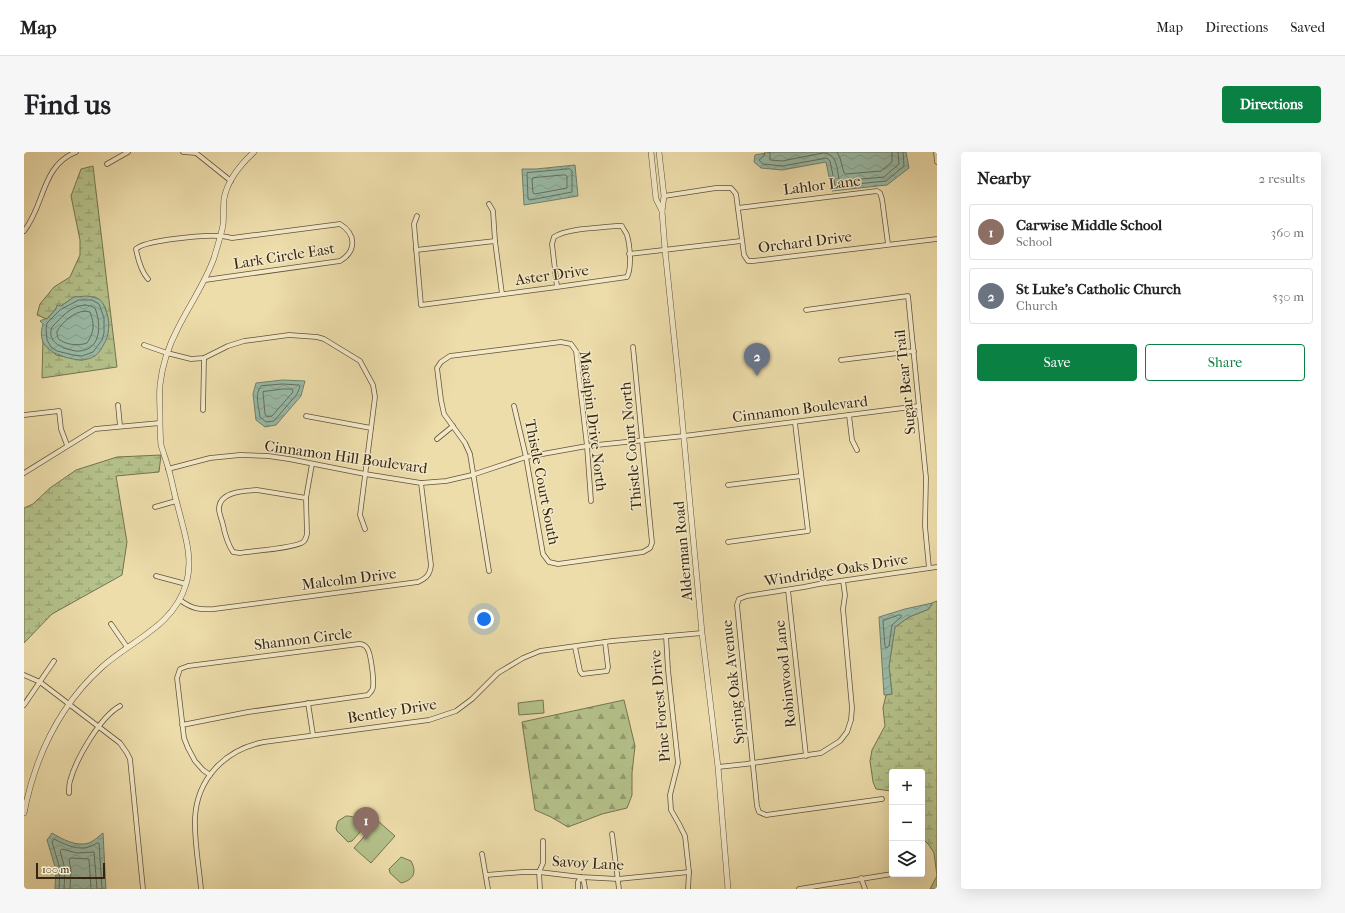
<!DOCTYPE html>
<meta charset="utf-8">
<style>
body{margin:0;font-family:"IM FELL French Canon",serif;background:#f6f6f6;color:#202124}
.controls{position:absolute;right:12px;bottom:12px;display:grid;overflow:hidden;border-radius:4px;box-shadow:0 4px 16px #0002}
.controls button{width:36px;height:36px;display:grid;place-items:center;padding:0;border:0;border-bottom:1px solid #e0e0e0;background:#fff;color:#202124;font:20px sans-serif}
.scale{position:absolute;left:12px;bottom:10px;width:69px;box-sizing:border-box;padding-left:4px;border:2px solid #342513;border-top:0;font-size:11px;line-height:14px;white-space:nowrap;color:#342513;-webkit-text-stroke:3px #f3e9c8;paint-order:stroke}
.you{position:absolute;left:460px;top:467px;width:14px;height:14px;margin:-10px;border:3px solid #fff;border-radius:50%;background:#1a73e8;box-shadow:0 0 0 6px #1a73e833}
.badge{display:grid;place-items:center;width:26px;height:26px;border-radius:50%;background:#0b8043;color:#fff;font-size:13px;font-weight:700}
.pin{position:absolute;translate:-50% -33px;filter:drop-shadow(0 1px 2px #0008)}
.pin::after{content:'';position:absolute;top:21px;width:14px;height:12px;background:inherit;clip-path:polygon(0 0,100% 0,50% 100%)}
.list{margin:0;padding:0;list-style:none}
h2{display:flex;justify-content:space-between;align-items:center;height:52px;margin:0;padding:0 16px;font-size:17px}
h2 small{font-size:13px;font-weight:400;color:#757577}
.list li{display:grid;grid-template-columns:26px 1fr auto;gap:12px;align-items:center;box-sizing:border-box;height:56px;margin:0 8px 8px;padding:0 8px;border:1px solid #e0e0e0;border-radius:4px}
.list b{display:block;font-size:15px;white-space:nowrap}
.list p{margin:0;font-size:13px;white-space:nowrap;color:#757577}
.list em{font-size:13px;font-style:normal;color:#757577}
.actions{display:flex;gap:8px;padding:12px 16px}
.actions a{flex:1;padding:9px 0;border:1px solid #0b8043;border-radius:4px;text-align:center;font-size:14px;color:#0b8043}
.actions .main{background:#0b8043;color:#fff}
.icon{flex:none;width:22px;height:22px;fill:none;stroke:currentColor;stroke-width:2;stroke-linecap:round;stroke-linejoin:round}
.map{position:relative;flex:none;width:913px;height:737px;overflow:hidden;border-radius:4px}
header{display:flex;align-items:center;gap:24px;box-sizing:border-box;height:56px;padding:0 20px;background:#fff;border-bottom:1px solid #e0e0e0}
header strong{font-size:19px}
nav{display:flex;gap:22px;margin-inline-start:auto;font-size:14px}
.intro{display:flex;align-items:center;justify-content:space-between;box-sizing:border-box;height:96px;padding:0 24px}
h1{margin:0;font-size:28px}
.button{padding:10px 18px;border-radius:4px;background:#0b8043;color:#fff;font-size:14px;font-weight:700}
main{display:flex;gap:24px;padding:0 24px}
aside{flex:1;background:#fff;border-radius:4px;box-shadow:0 4px 16px #0002}
.map>svg:first-child{display:block}
.forest{fill:url(#forest-firs);stroke:#74744f}
.wetland{fill:url(#wetland-marsh);stroke:#74744f}
.park{fill:#b5c28b;stroke:#74744f}
.water{fill:url(#water-waves);stroke:#71806d}
.lines{fill:none;stroke-linecap:round;stroke-linejoin:round}
.shore{stroke:#66705e;stroke-width:1}
.minor-casing{stroke:#625339;stroke-width:5.5}
.tertiary-casing{stroke:#625339;stroke-width:6}
.minor{stroke:#f3e9c8;stroke-width:4}
.tertiary{stroke:#f3e9c8;stroke-width:5}
.labels{text-anchor:middle;stroke-width:3;stroke-linejoin:round;paint-order:stroke}
.street-label{font-size:15px;fill:#342513;stroke:#f3e9c8}
</style>
<header>
<strong>Map</strong>
<nav><a>Map</a><a>Directions</a><a>Saved</a></nav>
</header>
<div class="intro"><h1>Find us</h1><a class="button">Directions</a></div>
<main>
<div class="map">
<svg width="913" height="737" viewBox="0 0 913 737">
<defs>
<pattern id="forest-firs" width="22" height="20" patternUnits="userSpaceOnUse"><rect width="22" height="20" fill="#b5c28b"/><path d="M5 1l3.5 6h-7zM16 11l3.5 6h-7z" fill="#949d70"/></pattern>
<pattern id="wetland-marsh" width="20" height="14" patternUnits="userSpaceOnUse"><rect width="20" height="14" fill="#b5c28b"/><path d="M1 5h8M5 5V1M11 12h8M15 12V8" fill="none" stroke="#949d70"/></pattern>
<pattern id="water-waves" width="16" height="10" patternUnits="userSpaceOnUse"><rect width="16" height="10" fill="#99bca9"/><path d="M0 5q4-4 8 0t8 0" fill="none" stroke="#84a191"/></pattern>
</defs>
<rect width="100%" height="100%" fill="#edddab"/>
<filter id="stains"><feTurbulence type="fractalNoise" baseFrequency=".005" numOctaves="4"/><feColorMatrix values="0 0 0 0 .2 0 0 0 0 .09 0 0 0 0 .02 0 0 0 .5 -.17"/></filter>
<radialGradient id="worn" r=".72"><stop offset=".6" stop-color="#630" stop-opacity="0"/><stop offset="1" stop-color="#630" stop-opacity=".3"/></radialGradient>
<polygon class="forest" points="600,548 611,594 608,621 608,643 603,656 578,662 544,675 527,665 511,658 498,570"/>
<g class="wetland">
<polygon points="69,14 93,215 18,226 19,186 19,190 32,203 58,208 68,205 84,181 84,166 81,155 76,148 71,145 50,145 37,154 33,155 23,167 13,163 16,152 30,135 46,125 56,103 56,88 47,44 57,17"/>
<polygon points="137,303 135,320 92,324 103,390 98,423 28,462 0,491 0,356 9,352 26,336 52,318 93,305"/>
<polygon points="913,449 913,737 906,737 913,724 910,701 905,693 898,686 898,620 868,620 868,639 852,637 849,630 846,609 848,598 861,574 859,556 862,543 868,542 865,514 871,475 885,465 905,457 908,451"/>
</g>
<g class="park">
<polygon points="519,548 520,561 495,563 494,551"/>
<path d="M322,664c9,0 16,4 16,14l-10,11 -4,1 -11,-11 -1,-3 2,-7z"/>
<polygon points="354,669 371,684 347,711 330,696"/>
<path d="M377,705l10,4c6,11 3,19 -10,22l-11,-10 -1,-4z"/>
</g>
<g class="water">
<polygon points="747,0 882,0 885,16 863,33 808,39 802,10 758,18 737,16 730,10 731,3"/>
<polygon points="551,13 554,44 500,53 498,17 512,17"/>
<path d="M63,144c15,3 15,3 20,18 3,9 2,22 -3,30 -2,4 -5,9 -9,12 -10,6 -20,4 -30,1 -17,-5 -28,-14 -22,-33l-3,-3 4,-2h3l9,-10 1,-4 4,1 13,-9z"/>
<polygon points="259,228 281,229 277,244 252,273 241,275 232,268 229,242 232,231"/>
<polygon points="908,451 905,457 885,465 871,475 865,514 868,542 860,543 855,465 881,457"/>
<path d="M28,681c10,6 24,14 37,10 5,-2 10,-7 14,-10l3,56h-51l1,-19 -9,-30z"/>
</g>
<g class="lines">
<g class="shore">
<polyline points="741,0 740,4 735,8 739,12 758,14 803,6 806,9 811,33 813,34 862,29 880,14 879,0"/>
<path d="M746,0v8l12,1 41,-8c14,0 14,16 16,26l2,2 43,-4 15,-13 -1,-12"/>
<polyline points="813,0 816,6 820,21 822,22 857,19 868,10 868,0"/>
<polygon points="546,17 548,19 548,40 506,48 504,47 503,21"/>
<polygon points="541,23 543,24 543,36 511,42 509,41 508,28 509,26"/>
<polygon points="55,148 68,148 75,152 80,166 80,181 78,188 69,200 58,204 49,203 33,199 27,195 23,188 22,177 23,171 36,158"/>
<path d="M61,153l6,1 4,2c6,15 7,41 -15,43 -5,1 -11,-2 -16,-3 -9,-4 -16,-10 -12,-21 10,-10 18,-21 33,-22z"/>
<path d="M61,159l5,1c5,13 4,20 -3,31 -8,3 -20,2 -27,-3 -3,-2 -3,-6 -3,-9 6,-9 16,-19 28,-20z"/>
<path d="M259,232l16,1 1,2 -3,7 -23,27 -8,1 -6,-5c-1,-10 -6,-23 1,-31z"/>
<polygon points="259,237 268,237 269,240 248,264 243,265 241,262 239,240"/>
<polygon points="875,463 877,463 877,465 868,473 865,494 862,496 861,494 859,469"/>
<path d="M35,737l1,-20 -8,-27 2,-3c14,7 28,14 43,4h2l3,46"/>
<polyline points="40,737 41,717 36,699 38,697 53,701 70,700 73,737"/>
<polyline points="46,737 47,718 45,708 47,706 65,707 67,737"/>
</g>
<g class="minor-casing">
<g id="minor">
<polyline points="159,0 172,1 207,29"/>
<polyline points="912,0 913,10"/>
<polyline points="83,12 104,0"/>
<polyline points="640,44 692,36 707,36 712,42 720,103 724,109 729,109 913,87"/>
<polyline points="465,52 469,59 471,89 478,142"/>
<polyline points="714,56 853,39 856,41 858,47 864,92"/>
<path d="M393,64l-3,8 7,81 136,-18 70,-10c5,-9 3,-32 0,-42 -1,-3 -4,-6 -5,-9h-6c-17,2 -48,2 -62,11l-2,7 5,43"/>
<path d="M0,79c21,-26 17,-65 52,-79"/>
<polyline points="392,98 471,89"/>
<polyline points="605,102 717,89"/>
<path d="M124,127c-7,-8 -10,-19 -12,-30 9,-9 68,-14 83,-13 4,0 8,1 13,2l108,-14c16,10 17,27 0,37l-135,19"/>
<polyline points="782,158 884,144 902,326 901,374 905,416"/>
<polyline points="120,193 143,201 167,207 180,206 204,194 220,189 265,183 293,185 300,187 336,209 349,233 351,245 336,363 341,377"/>
<polyline points="817,208 890,199"/>
<polyline points="94,253 96,274"/>
<polyline points="490,254 502,305 519,402 525,410 534,412 619,400 626,396 628,391 609,195"/>
<polyline points="179,258 180,206"/>
<polyline points="0,263 35,259 37,277 43,293"/>
<polyline points="825,263 828,288 833,298"/>
<polyline points="282,264 347,276"/>
<polyline points="413,287 429,274"/>
<polyline points="144,317 186,306 216,303 244,304 265,307 341,322 397,331 422,329 448,323 502,305 563,294 660,284 895,254"/>
<polyline points="0,321 71,277 136,271"/>
<polyline points="704,333 777,324"/>
<path d="M233,338l49,8 1,36c-1,3 -1,6 -4,8 -7,6 -52,9 -63,11l-7,-1c-6,-9 -8,-17 -10,-27 -1,-5 -4,-11 -4,-16 0,-18 26,-18 38,-19z"/>
<polyline points="282,346 288,312"/>
<polyline points="131,355 152,349"/>
<polyline points="704,390 784,379 771,271"/>
<polyline points="465,419 446,302 441,291 420,262 417,248 413,216 417,210 426,204 537,190 547,192 552,199 563,294 567,349"/>
<polyline points="132,424 162,432"/>
<polyline points="764,438 782,604"/>
<path d="M156,448c12,9 20,10 34,9l204,-27c9,-4 12,-8 13,-17l-10,-82"/>
<polyline points="87,472 103,495"/>
<polyline points="642,484 644,518 654,611 646,643 647,658 655,672 661,684 665,720 664,737"/>
<polyline points="551,495 556,519 558,522 583,519 584,515 581,490"/>
<polyline points="0,523 16,530 96,591 103,601 106,607 119,737"/>
<polyline points="284,551 289,583"/>
<polyline points="0,553 30,509"/>
<path d="M158,573l66,-13 120,-17c3,-3 5,-5 5,-8 1,-7 -2,-34 -6,-39 -2,-3 -5,-4 -8,-4l-171,22 -8,3 -3,9 7,60 4,10 7,13 8,9 7,5"/>
<polyline points="694,615 722,612 797,601 816,589 823,580 827,568 828,556 819,457 821,443 819,429"/>
<path d="M45,641c0,-4 0,-9 1,-12 6,-22 30,-64 50,-75"/>
<polyline points="858,647 742,663 735,660 733,654 713,453 715,447 723,444 780,435 795,432 913,415"/>
<polyline points="588,682 595,737"/>
<polyline points="458,702 464,737"/>
<polyline points="462,723 499,720 515,720 557,725 594,727 665,720"/>
<polyline points="837,726 841,737"/>
<path d="M177,737c-2,-23 -7,-48 -6,-71 2,-40 31,-69 69,-76l165,-22 27,-9 16,-12 26,-26 25,-15 17,-7 72,-10 90,-8"/>
<polyline points="516,737 515,720 519,711 519,689"/>
<polyline points="554,737 554,730 557,725 560,730 561,737"/>
<polyline points="775,737 868,722"/>
</g>
</g>
<g class="tertiary-casing">
<g id="tertiary">
<polyline points="627,0 632,47 638,59"/>
<polyline points="635,0 640,44 638,59 641,98 654,223 678,481 694,615 704,737"/>
<path d="M0,661c11,-56 36,-108 78,-146 30,-27 72,-41 84,-83 8,-26 -2,-52 -8,-77 -4,-13 -6,-27 -10,-40 -2,-7 -5,-15 -7,-22 -1,-9 -1,-20 -1,-30 0,-10 -1,-20 0,-30 2,-19 9,-40 18,-57 12,-24 27,-45 36,-70 3,-11 7,-22 9,-33 1,-8 0,-17 1,-26 3,-18 17,-35 30,-47"/>
</g>
</g>
<use href="#minor" class="minor"/>
<use href="#tertiary" class="tertiary"/>
</g>
<g class="labels">
<g class="street-label">
<text transform="translate(798 33) rotate(-7)" y="5">Lahlor Lane</text>
<text transform="translate(781 90) rotate(-7)" y="5">Orchard Drive</text>
<text transform="translate(260 104) rotate(-9)" y="5">Lark Circle East</text>
<text transform="translate(528 123) rotate(-8)" y="5">Aster Drive</text>
<text transform="translate(881 230) rotate(-96)" y="5">Sugar Bear Trail</text>
<text transform="translate(776 257) rotate(-7)" y="5">Cinnamon Boulevard</text>
<text transform="translate(569 269) rotate(83)" y="5">Macalpin Drive North</text>
<text transform="translate(607 294) rotate(-95)" y="5">Thistle Court North</text>
<text transform="translate(322 305) rotate(8)" y="5">Cinnamon Hill Boulevard</text>
<text transform="translate(518 330) rotate(79)" y="5">Thistle Court South</text>
<text transform="translate(659 399) rotate(-95)" y="5">Alderman Road</text>
<text transform="translate(812 418) rotate(-9)" y="5">Windridge Oaks Drive</text>
<text transform="translate(325 427) rotate(-7)" y="5">Malcolm Drive</text>
<text transform="translate(279 487) rotate(-7)" y="5">Shannon Circle</text>
<text transform="translate(761 522) rotate(-96)" y="5">Robinwood Lane</text>
<text transform="translate(709 530) rotate(-96)" y="5">Spring Oak Avenue</text>
<text transform="translate(636 554) rotate(-95)" y="5">Pine Forest Drive</text>
<text transform="translate(368 559) rotate(-9)" y="5">Bentley Drive</text>
<text transform="translate(564 711) rotate(3)" y="5">Savoy Lane</text>
</g>
</g>
<rect width="100%" height="100%" filter="url(#stains)"/>
<rect width="100%" height="100%" fill="url(#worn)"/>
</svg>
<div class="controls">
<button>+</button>
<button>−</button>
<button><svg class="icon" aria-label="layers" viewBox="0 0 24 24"><path d="M12 4l9 5-9 5-9-5zM3 14l9 5 9-5"/></svg></button>
</div>
<div class="scale">100 m</div>
<div class="you"></div>
<div class="pin badge" style="left:342px;top:688px;background:#8d6e63">1</div>
<div class="pin badge" style="left:733px;top:224px;background:#6b7280">2</div>
</div>
<aside>
<h2>Nearby<small>2 results</small></h2>
<ul class="list">
<li><span class="badge" style="background:#8d6e63">1</span><div><b>Carwise Middle School</b><p>School</p></div><em>360 m</em></li>
<li><span class="badge" style="background:#6b7280">2</span><div><b>St Luke's Catholic Church</b><p>Church</p></div><em>530 m</em></li>
</ul>
<div class="actions"><a class="main">Save</a><a>Share</a></div>
</aside>
</main>
